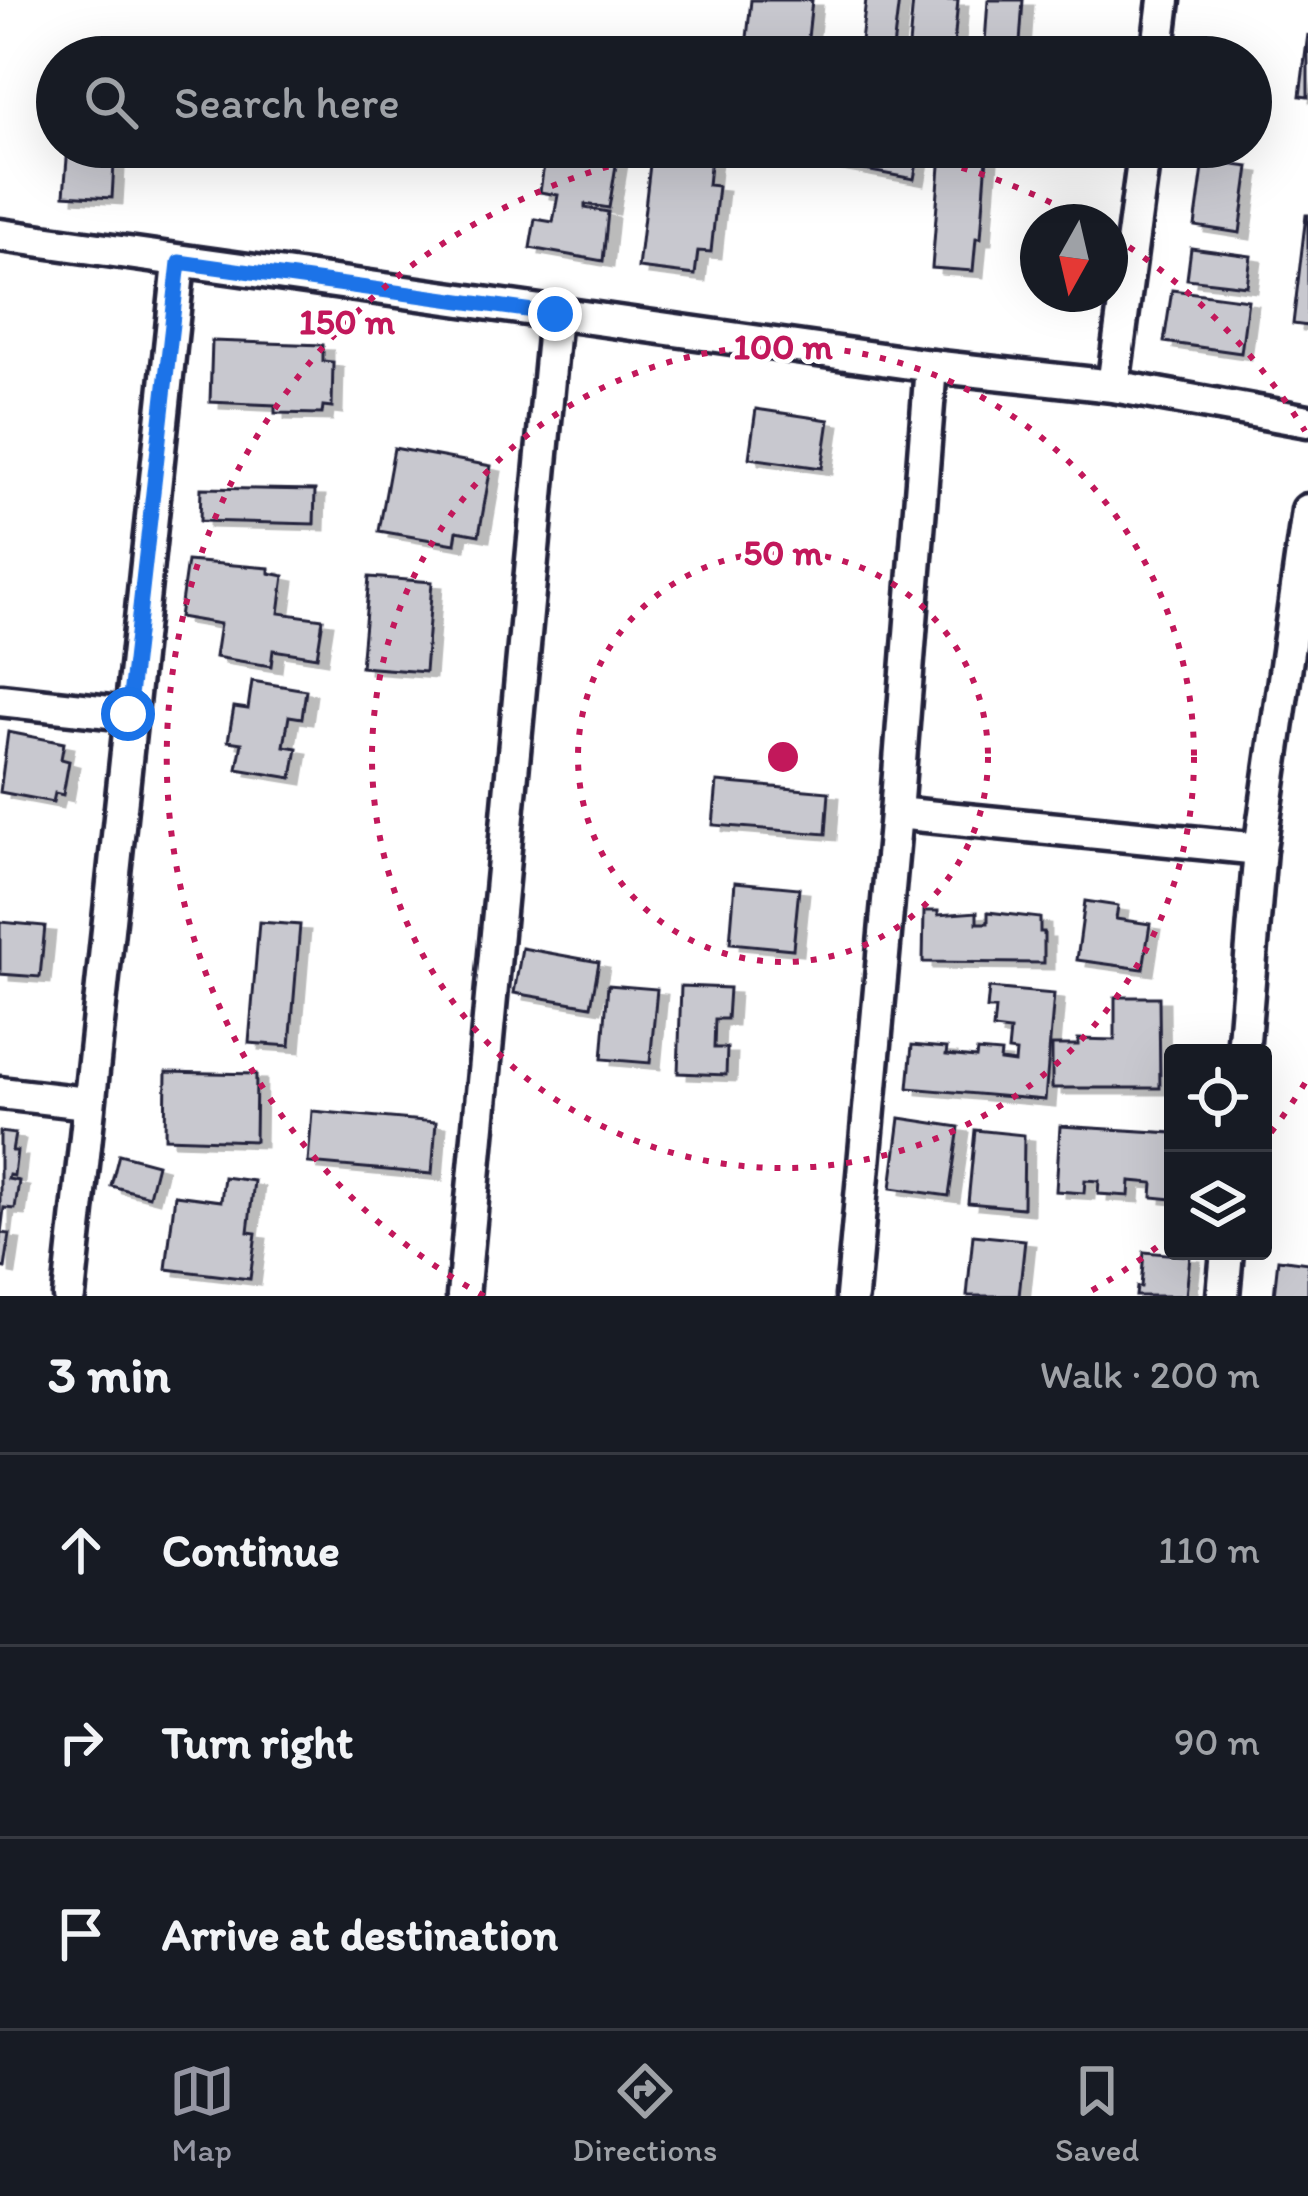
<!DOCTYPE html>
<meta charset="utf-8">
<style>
body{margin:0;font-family:Itim,sans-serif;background:#242831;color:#f1f3f6}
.controls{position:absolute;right:36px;bottom:36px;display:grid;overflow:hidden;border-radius:12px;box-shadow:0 12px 48px #0002}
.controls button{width:108px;height:108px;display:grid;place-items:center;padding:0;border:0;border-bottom:3px solid #363941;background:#171b24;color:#f1f3f6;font:60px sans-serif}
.compass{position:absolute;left:1020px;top:204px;width:108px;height:108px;border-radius:50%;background:#171b24;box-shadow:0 12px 48px #0002;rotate:188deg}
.stop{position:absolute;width:36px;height:36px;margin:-27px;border:9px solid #1a73e8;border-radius:50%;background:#fff}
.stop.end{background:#1a73e8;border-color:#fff;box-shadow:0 3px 12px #0008}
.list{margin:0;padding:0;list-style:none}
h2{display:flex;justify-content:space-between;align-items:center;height:156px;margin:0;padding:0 48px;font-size:51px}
h2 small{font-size:39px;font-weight:400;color:#9ea1a6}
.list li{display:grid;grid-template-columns:78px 1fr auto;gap:36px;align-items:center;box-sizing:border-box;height:192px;padding:0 48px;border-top:3px solid #363941}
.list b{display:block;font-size:45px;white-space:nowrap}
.list em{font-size:39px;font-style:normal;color:#9ea1a6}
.icon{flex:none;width:66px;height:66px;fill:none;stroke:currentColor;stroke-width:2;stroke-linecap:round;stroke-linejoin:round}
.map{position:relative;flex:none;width:1308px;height:1296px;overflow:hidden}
.search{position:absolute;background:#171b24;box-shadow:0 12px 48px #0002;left:36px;right:36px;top:36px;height:132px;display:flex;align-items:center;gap:30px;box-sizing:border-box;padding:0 42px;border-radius:66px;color:#9ea1a6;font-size:45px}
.sheet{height:732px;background:#171b24}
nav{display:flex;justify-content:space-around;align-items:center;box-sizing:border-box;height:168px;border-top:3px solid #363941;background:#171b24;font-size:33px;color:#9ea1a6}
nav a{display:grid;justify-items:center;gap:6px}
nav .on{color:#9495a2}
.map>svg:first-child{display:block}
.building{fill:#c8c8cf;stroke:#22223b;stroke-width:3;filter:url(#shadow)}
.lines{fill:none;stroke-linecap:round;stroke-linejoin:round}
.minor-casing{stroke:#22223b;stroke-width:39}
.minor{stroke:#fff;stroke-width:30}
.route{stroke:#1a73e8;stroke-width:15}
.ring{fill:none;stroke:#c2185b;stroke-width:6;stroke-dasharray:6 12}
.centre{fill:#c2185b;stroke:#fff;stroke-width:6}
.ring-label{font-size:36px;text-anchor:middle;font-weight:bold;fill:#c2185b;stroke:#fff;stroke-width:9;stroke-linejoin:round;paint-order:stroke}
</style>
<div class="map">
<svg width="1308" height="1296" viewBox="0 0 1308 1296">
<defs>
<filter id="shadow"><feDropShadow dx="10" dy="6" stdDeviation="0" flood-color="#0004"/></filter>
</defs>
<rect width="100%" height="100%" fill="#fff"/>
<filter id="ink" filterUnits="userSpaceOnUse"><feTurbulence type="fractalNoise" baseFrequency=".00833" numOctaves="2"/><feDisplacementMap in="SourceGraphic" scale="24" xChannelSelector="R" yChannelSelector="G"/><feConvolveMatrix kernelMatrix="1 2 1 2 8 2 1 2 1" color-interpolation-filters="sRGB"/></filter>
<g filter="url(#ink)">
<g class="building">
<polygon points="751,0 812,0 806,57 745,57"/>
<polygon points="866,0 899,0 892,57 859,57"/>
<polygon points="913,0 958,0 953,57 908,57"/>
<polygon points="988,0 1023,0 1019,57 984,57"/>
<polygon points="1308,34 1308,97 1300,96"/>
<polygon points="68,147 115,147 112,198 64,195"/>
<polygon points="560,147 605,149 604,157 617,159 609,208 585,204 585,208 608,212 603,261 530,248 535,219 553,222 558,195 540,192 545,158 557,160"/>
<polygon points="652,147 712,147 708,185 718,186 711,252 698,251 695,275 638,268"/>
<polygon points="814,147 920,147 914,179 811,160"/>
<polygon points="941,153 987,157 981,238 976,238 973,271 932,268"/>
<polygon points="1204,161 1249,167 1240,233 1195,226"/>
<polygon points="1306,215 1308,215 1308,326 1293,324"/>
<polygon points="1191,248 1251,256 1247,286 1187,279"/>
<polygon points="1172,290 1248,300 1241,353 1164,342"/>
<polygon points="212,341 323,345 323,361 333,362 332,407 323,406 322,414 275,413 275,405 210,402"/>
<polygon points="756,409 829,420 822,468 749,458"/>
<polygon points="394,448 491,466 479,535 457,531 455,544 379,531"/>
<polygon points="201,488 315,490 314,524 200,521"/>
<polygon points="187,561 269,568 269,573 284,576 279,613 323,619 317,657 273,650 271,666 215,657 220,624 179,617"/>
<polygon points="369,577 432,582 425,672 361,667"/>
<polygon points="252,681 306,690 302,718 289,716 284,746 297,748 292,778 237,769 242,743 228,741 234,707 248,709"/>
<polygon points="8,732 64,743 61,759 69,761 63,795 55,793 53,802 0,792"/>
<polygon points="717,782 829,792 826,834 713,825"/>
<polygon points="735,882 799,888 793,949 730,943"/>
<polygon points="1085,901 1118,906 1116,919 1150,924 1143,969 1077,960"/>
<polygon points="924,911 938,911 938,915 977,912 977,923 988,923 988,912 1040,918 1040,932 1044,932 1044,963 923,962"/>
<polygon points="0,922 45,926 40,977 0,974"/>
<polygon points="259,922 300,925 290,1046 249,1043"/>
<polygon points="522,948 599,962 591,1006 514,993"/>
<polygon points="608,985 657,989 650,1063 602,1059"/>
<polygon points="681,986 729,988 727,1019 715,1019 714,1048 727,1048 726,1075 678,1073"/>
<polygon points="989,988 1054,994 1045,1100 908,1088 912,1045 947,1048 946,1055 976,1058 977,1051 1001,1053 1000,1061 1015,1063 1016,1052 1008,1051 1010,1031 993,1029 995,1009 987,1009"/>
<polygon points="1115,997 1159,997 1160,1088 1052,1088 1052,1045 1078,1045 1078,1039 1115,1040"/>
<polygon points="166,1072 256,1074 255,1141 165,1138"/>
<polygon points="312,1111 436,1122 432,1174 308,1163"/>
<polygon points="900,1118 959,1127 949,1196 891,1188"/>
<polygon points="1060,1126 1173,1133 1173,1199 1152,1197 1153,1183 1130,1181 1129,1196 1098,1194 1099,1181 1085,1180 1084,1193 1056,1191"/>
<polygon points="975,1130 1024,1135 1023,1208 968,1203"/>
<polygon points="0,1132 15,1134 12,1151 17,1151 14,1176 9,1175 8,1179 19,1181 15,1209 4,1208 1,1233 10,1234 5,1268 0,1267"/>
<polygon points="119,1154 157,1164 149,1196 111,1186"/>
<polygon points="224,1177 254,1181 248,1232 256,1233 250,1279 166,1269 175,1195 221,1201"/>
<polygon points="973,1235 1025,1240 1019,1296 967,1296"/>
<polygon points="1144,1252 1190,1256 1186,1296 1136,1296 1137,1287 1141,1287"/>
<polygon points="1278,1259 1308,1263 1308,1296 1274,1296"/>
</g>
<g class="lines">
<g class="minor-casing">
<g id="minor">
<polyline points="1157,57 1164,0"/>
<polyline points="0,235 931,366 1113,386 1308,421"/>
<polyline points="1113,386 1145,147"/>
<polyline points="0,700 128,714"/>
<polyline points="896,813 1260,849"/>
<polyline points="1243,1053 1260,849 1308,510"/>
<polyline points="0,1093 87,1103"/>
<polyline points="69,1296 179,263"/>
<polyline points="463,1296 555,315"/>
<polyline points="852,1296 896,813 931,366"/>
<polyline points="1223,1296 1227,1251"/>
</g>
</g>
<use href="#minor" class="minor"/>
</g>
</g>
<g class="lines" filter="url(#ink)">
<polyline class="route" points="128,714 179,262 555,314"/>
</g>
<g class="ring">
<circle cx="783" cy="757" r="205"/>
<circle cx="783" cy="757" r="411"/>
<path d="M1305 1083A616 616 0 0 1 1265 1140M1171 1236A616 616 0 0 1 1082 1296M484 1296A616 616 0 0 1 692 148M874 148A616 616 0 0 1 1086 221M1114 237A616 616 0 0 1 1305 431"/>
</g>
<circle cx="783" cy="757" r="18" class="centre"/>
<g class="ring-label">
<text x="347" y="334">150 m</text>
<text x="783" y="359">100 m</text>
<text x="783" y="565">50 m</text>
</g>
</svg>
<div class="controls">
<button><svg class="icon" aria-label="locate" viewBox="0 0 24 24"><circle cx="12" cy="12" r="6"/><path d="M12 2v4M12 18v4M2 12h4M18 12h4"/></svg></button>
<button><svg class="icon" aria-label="layers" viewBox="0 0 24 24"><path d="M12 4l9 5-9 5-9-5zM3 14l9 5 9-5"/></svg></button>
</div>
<svg class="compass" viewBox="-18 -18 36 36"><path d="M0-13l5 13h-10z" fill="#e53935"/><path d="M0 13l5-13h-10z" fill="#9ea1a6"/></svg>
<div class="stop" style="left:128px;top:714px"></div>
<div class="stop end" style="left:555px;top:314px"></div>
<div class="search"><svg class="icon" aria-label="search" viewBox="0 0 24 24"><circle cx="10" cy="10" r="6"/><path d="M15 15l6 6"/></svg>Search here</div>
</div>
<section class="sheet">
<h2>3 min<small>Walk · 200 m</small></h2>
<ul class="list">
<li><svg class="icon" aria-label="ahead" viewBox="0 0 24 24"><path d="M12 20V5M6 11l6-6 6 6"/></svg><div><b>Continue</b></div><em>110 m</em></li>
<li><svg class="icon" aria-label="right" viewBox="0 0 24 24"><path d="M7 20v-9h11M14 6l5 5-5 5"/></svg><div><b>Turn right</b></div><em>90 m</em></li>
<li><svg class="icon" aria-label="arrive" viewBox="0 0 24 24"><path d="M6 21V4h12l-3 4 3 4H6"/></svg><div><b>Arrive at destination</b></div></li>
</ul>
</section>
<nav>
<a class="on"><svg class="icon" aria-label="map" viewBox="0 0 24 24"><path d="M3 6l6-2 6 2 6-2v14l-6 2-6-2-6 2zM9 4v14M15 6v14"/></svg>Map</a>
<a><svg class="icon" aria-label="directions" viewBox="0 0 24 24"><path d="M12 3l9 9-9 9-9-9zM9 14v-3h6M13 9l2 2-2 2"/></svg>Directions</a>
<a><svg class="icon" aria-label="saved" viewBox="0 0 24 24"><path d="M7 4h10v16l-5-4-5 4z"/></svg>Saved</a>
</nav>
